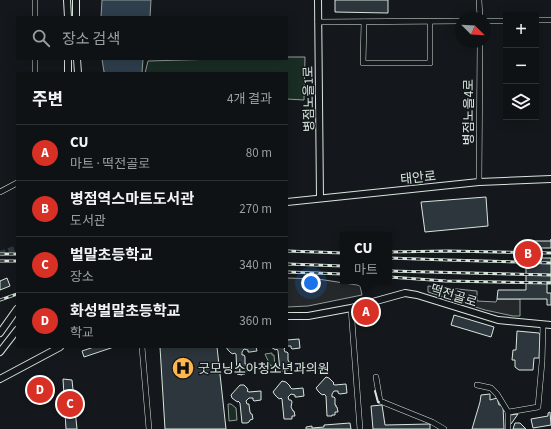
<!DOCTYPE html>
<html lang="ko">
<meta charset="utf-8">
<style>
body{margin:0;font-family:"Source Sans 3","Noto Sans KR",sans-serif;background:#1d2022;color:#f1f3f6}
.controls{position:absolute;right:12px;top:12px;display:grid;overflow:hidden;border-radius:0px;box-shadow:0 2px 10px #0003}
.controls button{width:36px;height:36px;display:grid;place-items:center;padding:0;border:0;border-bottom:1px solid #2f3234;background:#0f1215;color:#f1f3f6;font:20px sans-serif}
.compass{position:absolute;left:455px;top:12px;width:36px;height:36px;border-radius:50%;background:#0f1215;box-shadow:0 2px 10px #0003;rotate:114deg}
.you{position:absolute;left:311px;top:283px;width:14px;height:14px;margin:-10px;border:3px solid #fff;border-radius:50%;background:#1a73e8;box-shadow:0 0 0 6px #1a73e833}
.badge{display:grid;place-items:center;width:26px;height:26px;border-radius:50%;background:#d93025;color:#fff;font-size:13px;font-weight:700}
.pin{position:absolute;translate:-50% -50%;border:2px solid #fff;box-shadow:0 1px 4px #0006}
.popup{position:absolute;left:340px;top:232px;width:52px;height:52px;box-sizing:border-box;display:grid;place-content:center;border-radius:0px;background:#0f1215;filter:drop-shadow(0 1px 3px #0005);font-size:13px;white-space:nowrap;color:#9b9ea0}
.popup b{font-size:15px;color:#f1f3f6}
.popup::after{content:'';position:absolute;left:50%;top:100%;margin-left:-8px;border:8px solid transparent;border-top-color:#0f1215}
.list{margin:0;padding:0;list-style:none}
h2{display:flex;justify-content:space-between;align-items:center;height:52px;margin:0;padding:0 16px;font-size:17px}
h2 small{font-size:13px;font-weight:400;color:#9b9ea0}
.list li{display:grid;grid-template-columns:26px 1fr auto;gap:12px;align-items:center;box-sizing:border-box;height:56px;padding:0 16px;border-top:1px solid #2f3234}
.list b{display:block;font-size:15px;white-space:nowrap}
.list p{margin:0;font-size:13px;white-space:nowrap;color:#9b9ea0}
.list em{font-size:13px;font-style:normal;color:#9b9ea0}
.icon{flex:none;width:22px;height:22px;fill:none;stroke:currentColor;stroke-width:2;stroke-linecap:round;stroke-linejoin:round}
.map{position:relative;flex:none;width:551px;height:429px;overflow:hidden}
.search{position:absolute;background:#0f1215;box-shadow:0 2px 10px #0003;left:16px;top:16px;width:272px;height:44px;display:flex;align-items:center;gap:10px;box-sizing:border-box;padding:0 14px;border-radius:0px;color:#9b9ea0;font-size:15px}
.panel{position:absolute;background:#0f1215;box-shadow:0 2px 10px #0003;left:16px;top:72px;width:272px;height:276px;border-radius:0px}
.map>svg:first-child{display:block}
.green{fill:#1a2d24;stroke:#939e99}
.parking{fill:#24282b;stroke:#939e99}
.water{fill:#2f3f4d;stroke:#939e99}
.building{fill:#2c363c;stroke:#d8e6dc}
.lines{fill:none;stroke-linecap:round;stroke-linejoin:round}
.tertiary-tunnel{stroke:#313739;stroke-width:6;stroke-dasharray:6 3;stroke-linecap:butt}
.minor-casing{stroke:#d8e6dc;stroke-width:6}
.tertiary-casing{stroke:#d8e6dc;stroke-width:8}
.minor{stroke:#14181c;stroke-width:5}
.tertiary{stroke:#14181c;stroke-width:6}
.rail-casing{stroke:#d8e6dc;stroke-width:3}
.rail{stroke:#14181c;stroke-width:1.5;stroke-dasharray:4.5;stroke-linecap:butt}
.wall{stroke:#d8e6dc;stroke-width:2}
.labels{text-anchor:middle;stroke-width:3;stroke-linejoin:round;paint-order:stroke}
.street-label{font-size:13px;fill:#d8e6dc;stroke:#14181c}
.poi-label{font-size:13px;fill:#d8e6dc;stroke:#14181c;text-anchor:start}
</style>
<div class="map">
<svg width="551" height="429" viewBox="0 0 551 429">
<rect width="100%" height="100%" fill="#14181c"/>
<g class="green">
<polygon points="287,57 305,57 304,100 287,99 287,73 145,73 148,61 218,59 287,59"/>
<polygon points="272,353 272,355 274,355 275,368 270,365 265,354"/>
<polygon points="228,404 231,404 236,408 237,420 229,421"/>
</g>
<g class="parking">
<polygon points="287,278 318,279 357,285 360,286 362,295 308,306 287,307"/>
<polygon points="428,286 477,291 477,301 496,302 497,299 520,299 520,316 513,316 485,310 428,292"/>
</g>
<g class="water">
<polygon points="102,0 151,0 150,17 101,17"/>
<polygon points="102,59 143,59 142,73 107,73 104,72"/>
</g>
<g class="building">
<polygon points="335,0 388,0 388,13 335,12"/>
<polygon points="486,197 488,226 425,232 421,202"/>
<polygon points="551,239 551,248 535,248 535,258 551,258 551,282 547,282 547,293 551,293 551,305 547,305 547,299 497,299 498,290 526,290 526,248 524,248 524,241 551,241"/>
<polygon points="7,278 10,286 0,290 0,281"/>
<polygon points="454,315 494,327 491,337 451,325"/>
<polygon points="517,331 539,333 540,335 539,358 534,358 533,370 519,370 515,367 515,360 512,360 513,350 516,350"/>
<polygon points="299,339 300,348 292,349 291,348 291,346 287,346 287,340"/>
<polygon points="94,347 114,347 84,357 82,351"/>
<polygon points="160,347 217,347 226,429 165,429"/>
<polygon points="226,347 256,347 257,351 250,352 248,352 248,350 244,349 242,352 242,355 244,355 245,357 245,364 246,364 246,366 247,366 248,371 245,371 245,374 242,374 242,375 237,374 236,354 234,353 233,354 231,353 228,350"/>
<polygon points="271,347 286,347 284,349 285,352 287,352 288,353 288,360 289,362 290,362 291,367 288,367 288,370 285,370 285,371 280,371 278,351 277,349 276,350 274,349"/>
<polygon points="326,377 329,378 334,383 333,384 335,385 346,384 347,393 340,394 338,393 338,391 334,391 332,394 332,397 334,397 335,398 335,405 336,405 336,407 337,407 338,412 335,412 335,415 332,415 332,416 327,416 326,396 324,394 323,395 321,394 318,391 316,388"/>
<polygon points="63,379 72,380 77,429 66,429"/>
<polygon points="282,381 286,382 290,386 290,387 292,389 303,388 304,396 297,397 295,397 295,395 291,394 288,397 289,400 291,400 292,402 291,407 293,411 294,411 295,416 292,416 292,419 284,419 282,399 281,398 280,399 278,398 275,395 273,392"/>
<polygon points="240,385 244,385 247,388 248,390 247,391 249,392 261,391 261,400 254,401 253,400 253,398 249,398 246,401 247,404 249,404 249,405 250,412 251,414 252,414 253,419 250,420 249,422 247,423 242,423 240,403 238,401 238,402 236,401 232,398 231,395"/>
<polygon points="490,394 490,400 497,398 499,405 503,405 504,429 472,429 480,402 481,395"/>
<polygon points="382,405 385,425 430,424 430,429 373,429 371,406"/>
<polygon points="550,412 551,425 533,428 531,419 548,416 548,413"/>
<polygon points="518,414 511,424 509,423 510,415"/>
<polygon points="350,423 351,429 306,429 306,427 312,426 312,428 324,427 324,425"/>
<polygon points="515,423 520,423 526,429 513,429"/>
</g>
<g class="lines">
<polyline class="tertiary-tunnel" points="0,254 17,248"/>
<g class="minor-casing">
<g id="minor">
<polyline points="479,0 480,18"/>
<polyline points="35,17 35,0"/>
<polyline points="536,20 551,20"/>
<polyline points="485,21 506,21"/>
<polyline points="318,22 461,21"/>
<polyline points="364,22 363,63 430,63 430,22"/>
<polyline points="35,73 35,59"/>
<polyline points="479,182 480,42"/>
<polyline points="0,192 17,183"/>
<polyline points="351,308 360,429"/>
<polyline points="142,347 149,429"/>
<polyline points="376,377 380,401 432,422 444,429"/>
<polyline points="477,385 491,388 497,394 508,412"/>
<polyline points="508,429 508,413 509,412 538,407 542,362 543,325"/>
</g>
</g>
<g class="tertiary-casing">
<g id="tertiary">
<polyline points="67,0 68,17"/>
<polyline points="76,0 76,17"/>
<polyline points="318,0 320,198"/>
<polyline points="68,59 68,73"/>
<polyline points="77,59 78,73"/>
<polyline points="287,202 479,182 551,179"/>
<polyline points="287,316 308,316 351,308 405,293 417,295 498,320 551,325"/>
<polyline points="0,333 17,309"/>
<polyline points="0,352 17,330"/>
<polyline points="0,379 60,347"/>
</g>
</g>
<use href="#minor" class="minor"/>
<use href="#tertiary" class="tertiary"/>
<g class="rail-casing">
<g id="rail">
<polyline points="287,251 343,253"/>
<polyline points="389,252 448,251 551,253"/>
<polyline points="0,254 17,254"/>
<polyline points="389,258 447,260 551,263"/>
<polyline points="0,261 17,261"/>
<polyline points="287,264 343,266"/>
<polyline points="389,271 551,275"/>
<polyline points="287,272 343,274"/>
<polyline points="389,277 446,281 551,283"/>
<polyline points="0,300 17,294"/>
</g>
</g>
<use href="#rail" class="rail"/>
<polyline class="wall" points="375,391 378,402 379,402"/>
</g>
<defs>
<g id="hospital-disc" transform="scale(1.15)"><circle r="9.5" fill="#ffb74d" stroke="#14181c"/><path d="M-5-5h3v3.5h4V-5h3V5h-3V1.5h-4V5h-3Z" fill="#111"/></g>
</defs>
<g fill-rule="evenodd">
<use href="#hospital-disc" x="183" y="368"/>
</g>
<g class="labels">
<g class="street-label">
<text transform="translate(308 99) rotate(-91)" y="5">병점노을1로</text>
<text transform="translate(468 112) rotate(-90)" y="5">병점노을4로</text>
<text transform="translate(418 177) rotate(-6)" y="5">태안로</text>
<text transform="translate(454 295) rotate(17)" y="5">떡전골로</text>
</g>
<g class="poi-label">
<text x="198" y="373">굿모닝소아청소년과의원</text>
</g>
</g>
</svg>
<div class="controls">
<button>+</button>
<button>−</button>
<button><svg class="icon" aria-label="layers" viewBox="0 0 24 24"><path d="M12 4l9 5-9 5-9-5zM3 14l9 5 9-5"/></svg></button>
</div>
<svg class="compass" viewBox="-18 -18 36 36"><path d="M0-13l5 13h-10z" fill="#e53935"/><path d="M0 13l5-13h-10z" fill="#9b9ea0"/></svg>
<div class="you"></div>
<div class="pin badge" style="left:366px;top:312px">A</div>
<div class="popup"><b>CU</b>마트</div>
<div class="pin badge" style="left:528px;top:254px">B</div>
<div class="pin badge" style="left:70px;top:404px">C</div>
<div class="pin badge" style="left:40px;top:390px">D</div>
<div class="search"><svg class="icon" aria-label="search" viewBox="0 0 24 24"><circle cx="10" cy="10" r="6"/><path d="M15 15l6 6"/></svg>장소 검색</div>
<section class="panel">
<h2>주변<small>4개 결과</small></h2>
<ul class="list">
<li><span class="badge">A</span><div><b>CU</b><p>마트 · 떡전골로</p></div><em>80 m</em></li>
<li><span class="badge">B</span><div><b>병점역스마트도서관</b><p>도서관</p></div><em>270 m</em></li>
<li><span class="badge">C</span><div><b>벌말초등학교</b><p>장소</p></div><em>340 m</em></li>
<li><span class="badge">D</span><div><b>화성벌말초등학교</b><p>학교</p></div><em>360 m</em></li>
</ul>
</section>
</div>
